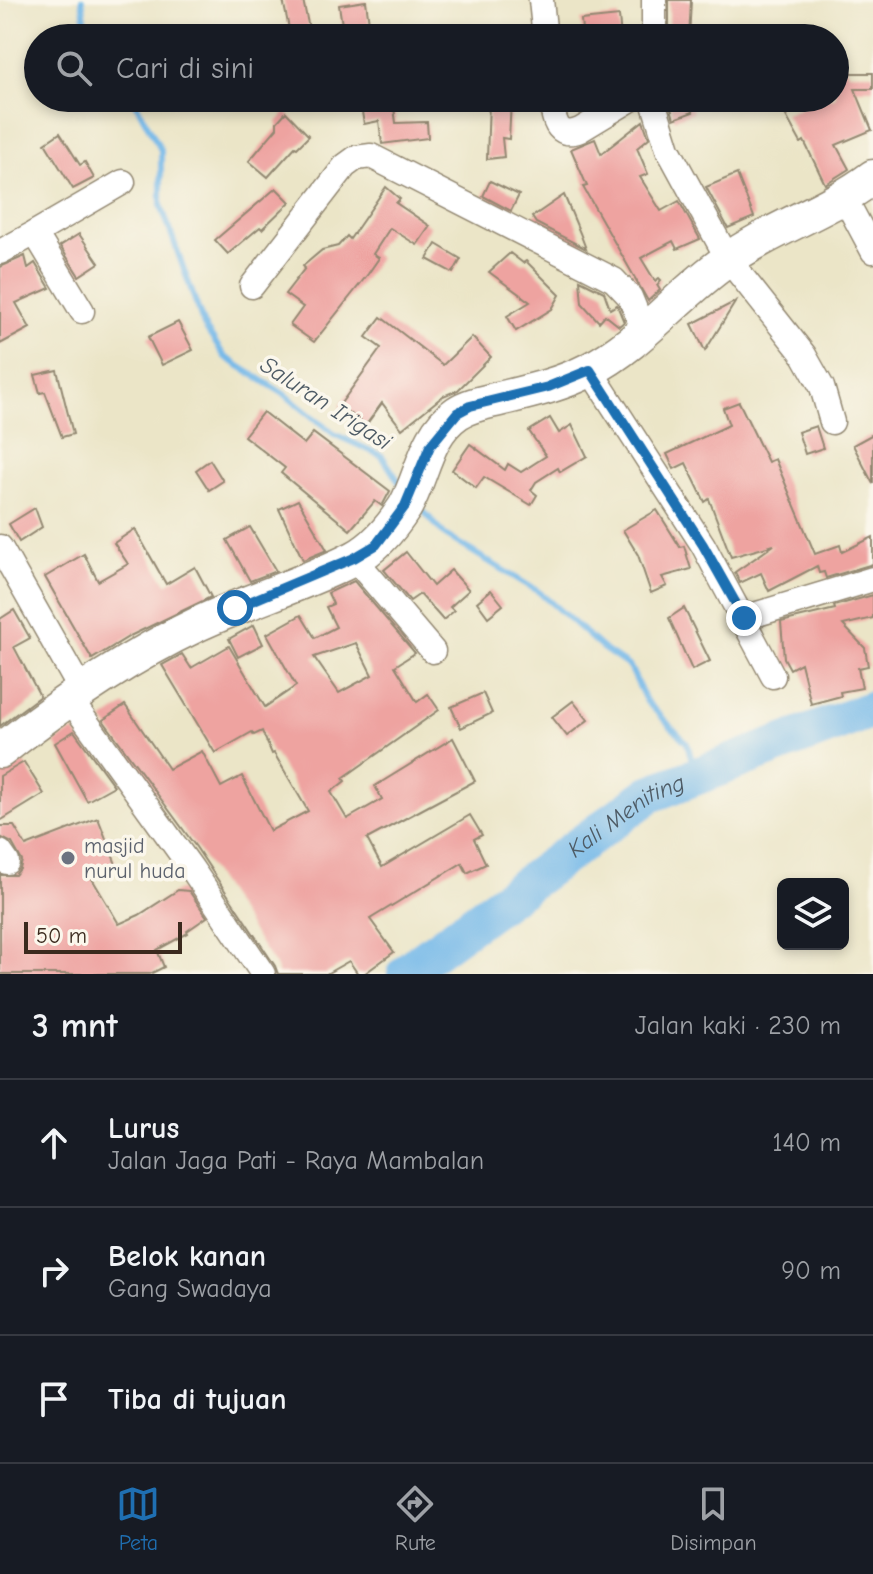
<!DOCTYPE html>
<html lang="id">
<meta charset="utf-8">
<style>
body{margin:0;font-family:"Comic Neue",sans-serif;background:#242831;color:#f1f3f6}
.controls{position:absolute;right:24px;bottom:24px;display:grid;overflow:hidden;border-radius:12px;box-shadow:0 4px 12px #0003}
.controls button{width:72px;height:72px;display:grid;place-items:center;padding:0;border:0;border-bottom:2px solid #363941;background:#171b24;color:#f1f3f6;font:40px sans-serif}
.scale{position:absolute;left:24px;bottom:20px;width:158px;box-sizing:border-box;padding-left:8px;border:4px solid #3b2a1e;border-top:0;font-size:22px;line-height:28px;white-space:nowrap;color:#3b2a1e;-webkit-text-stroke:6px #fbf7ec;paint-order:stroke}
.stop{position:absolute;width:24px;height:24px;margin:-18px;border:6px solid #1f6fb2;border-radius:50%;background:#fff}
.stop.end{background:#1f6fb2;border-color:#fff;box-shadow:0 2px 8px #0008}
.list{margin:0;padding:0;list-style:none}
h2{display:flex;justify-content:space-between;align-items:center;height:104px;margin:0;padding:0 32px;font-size:34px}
h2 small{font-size:26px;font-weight:400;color:#9ea1a6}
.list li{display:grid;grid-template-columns:52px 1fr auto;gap:24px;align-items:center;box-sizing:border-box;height:128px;padding:0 32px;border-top:2px solid #363941}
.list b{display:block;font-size:30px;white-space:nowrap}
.list p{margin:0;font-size:26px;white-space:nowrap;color:#9ea1a6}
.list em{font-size:26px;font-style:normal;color:#9ea1a6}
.icon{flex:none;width:44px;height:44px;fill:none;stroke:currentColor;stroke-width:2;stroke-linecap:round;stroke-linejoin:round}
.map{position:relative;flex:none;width:873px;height:974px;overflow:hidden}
.search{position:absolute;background:#171b24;box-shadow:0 4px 12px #0003;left:24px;right:24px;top:24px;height:88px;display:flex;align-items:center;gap:20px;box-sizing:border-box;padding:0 28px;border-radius:44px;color:#9ea1a6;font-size:30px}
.sheet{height:488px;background:#171b24}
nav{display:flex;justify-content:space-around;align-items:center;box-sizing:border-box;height:112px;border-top:2px solid #363941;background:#171b24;font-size:22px;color:#9ea1a6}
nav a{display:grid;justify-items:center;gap:4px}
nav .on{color:#1f6fb2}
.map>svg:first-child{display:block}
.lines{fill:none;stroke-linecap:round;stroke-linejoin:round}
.stream{stroke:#72b7e8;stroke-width:6}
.river{stroke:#72b7e8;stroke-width:38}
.building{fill:#eea3a0;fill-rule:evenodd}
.street-casing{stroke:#938872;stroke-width:27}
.secondary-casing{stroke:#938872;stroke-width:37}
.street{stroke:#fff;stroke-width:24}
.secondary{stroke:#fff;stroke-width:34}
.route{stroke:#1f6fb2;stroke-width:10}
.worship-dot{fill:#6b7280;stroke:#fbf7ec;stroke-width:3}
.labels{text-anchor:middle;stroke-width:7;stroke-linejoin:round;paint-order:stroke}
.worship-label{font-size:22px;fill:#5b616d;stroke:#fbf7ec;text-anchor:start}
.water-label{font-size:24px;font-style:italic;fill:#4e5b65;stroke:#fbf7ec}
</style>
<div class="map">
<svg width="873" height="974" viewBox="0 0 873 974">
<rect width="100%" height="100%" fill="#fbf7ec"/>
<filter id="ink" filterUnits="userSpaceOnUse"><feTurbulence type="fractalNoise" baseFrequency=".0125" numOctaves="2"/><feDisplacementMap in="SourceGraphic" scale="16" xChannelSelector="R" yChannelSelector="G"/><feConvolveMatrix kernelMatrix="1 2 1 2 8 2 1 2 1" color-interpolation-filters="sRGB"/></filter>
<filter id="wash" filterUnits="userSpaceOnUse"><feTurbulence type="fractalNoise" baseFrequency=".006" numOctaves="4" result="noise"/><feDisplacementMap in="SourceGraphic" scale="32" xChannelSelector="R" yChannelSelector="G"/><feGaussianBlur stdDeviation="1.8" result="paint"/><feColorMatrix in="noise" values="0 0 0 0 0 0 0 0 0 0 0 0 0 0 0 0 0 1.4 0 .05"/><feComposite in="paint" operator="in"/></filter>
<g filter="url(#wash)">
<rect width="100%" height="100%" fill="#ebe5c7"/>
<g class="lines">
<g class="stream">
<polyline points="82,0 86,25 92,38"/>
<polyline points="133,98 161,150 161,205 204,326 225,357 284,394 334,434 382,456 403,488"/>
<polyline points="418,505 445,535 539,592 602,648 630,667 646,701 687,743 696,775"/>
</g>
<path class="river" id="s1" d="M406,974l9,-9 235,-171 223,-85"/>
</g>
<g id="blocks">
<g class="building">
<polygon points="283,0 303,0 311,38 291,38"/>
<polygon points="669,0 691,0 689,38 669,38"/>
<polygon points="366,1 371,38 344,38 339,5"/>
<polygon points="619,16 621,38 583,38 581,20"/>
<polygon points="835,42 848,73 873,73 873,89 855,89 872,130 836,145 849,169 825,184 804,141 801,143 785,114 826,98 835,98"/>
<polygon points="668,98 688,98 693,112 674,119"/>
<polygon points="393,100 396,123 427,122 428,138 382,144 379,121 364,124 361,106"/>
<polygon points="489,101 511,101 509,139 502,138 504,157 487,159"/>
<polygon points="286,112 309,136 297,148 295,147 268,177 249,161 277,128 277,122"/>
<polygon points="643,121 649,138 637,148 648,174 640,177 661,211 679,201 700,239 677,249 673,241 641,258 655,281 659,278 661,280 657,285 660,290 648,301 583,187 587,186 571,149 595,139 601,154"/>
<polygon points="60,133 80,165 85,162 94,178 73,189 45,143"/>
<polygon points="737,174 754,217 728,228 706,187"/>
<polygon points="490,181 519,195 511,211 483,196"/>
<polygon points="386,187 400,199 396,203 430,226 417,245 390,228 373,254 379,258 368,274 314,342 290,325 303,307 285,294 305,268 303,266 322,250 338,246 347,236 350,239"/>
<polygon points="276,188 290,202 262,229 260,227 228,254 215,240"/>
<polygon points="564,195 580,233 586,249 536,223 532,217"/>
<polygon points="79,234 99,263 79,276 60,246"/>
<polygon points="436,244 461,259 453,273 427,259"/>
<polygon points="510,253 523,263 526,261 560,295 552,309 516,331 507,316 530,302 489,272"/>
<polygon points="25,256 28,268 35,263 50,288 16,303 30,328 0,344 0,267"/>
<polygon points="580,280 604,292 610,309 617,305 624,322 619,326 605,315 599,322 582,303"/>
<polygon points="736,301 705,351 692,324"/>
<polygon points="381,317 443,365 472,337 491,357 458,390 443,396 402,429 382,403 366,425 339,406 381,348 366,337"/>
<polygon points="178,322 193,350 162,365 148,337"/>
<polygon points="57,370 73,434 62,437 45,392 40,393 35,375"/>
<polygon points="739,402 768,462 775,459 815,554 840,545 842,552 873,537 873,564 826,578 824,572 819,573 817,566 769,591 761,573 740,583 735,572 774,545 731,557 709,499 705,502 686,463 674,469 667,454 729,425 723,408"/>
<polygon points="263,412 304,444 313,433 390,491 382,506 375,501 350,530 281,473 285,468 244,436"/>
<polygon points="550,418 559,433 572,425 587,456 560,472 558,468 536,482 531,490 537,495 531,505 484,477 476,488 452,470 470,444 505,470 508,464 521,472 546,456 529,431"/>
<polygon points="816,426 823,448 805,454 798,432"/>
<polygon points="873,434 873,484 853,445"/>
<polygon points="210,460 223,481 209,490 196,470"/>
<polygon points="298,500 327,550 303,560 279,509"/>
<polygon points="35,508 42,527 19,542 9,524"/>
<polygon points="657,510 680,547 684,546 691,569 662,577 667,586 651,593 638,555 623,530"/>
<polygon points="250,527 276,571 250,581 227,540"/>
<polygon points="135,529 166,584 195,567 211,597 130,636 92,659 45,577 84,554 98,581 128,564 114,543"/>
<polygon points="406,552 433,586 451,570 469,590 450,607 454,611 443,620 420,594 410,601 384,570"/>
<path d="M354,581l61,72 -20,13 22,36 11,-8 11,16 -96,68 2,3 -14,11 16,27 35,-20 -7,-13 78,-48 22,43 -108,58 15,28 88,-52 12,20 -8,4 12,25 -19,9 -5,-10 -92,56 24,33 -30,22h-6l-9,-13 -23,13h-48l-3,-8 -79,-119 -93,-127 22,-15 44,64 33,-18 19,36 21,-11 28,55 38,-20 -34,-58 -2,1 -10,-23 -8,4 -2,-3 -37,21 -53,-88 20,-11 9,14 38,-22 36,61 31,-21 -29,-52 34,-19 14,23 21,-11 -10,-20 7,-3 -5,-11zM356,643l16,32 -33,18 -25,-36z"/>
<polygon points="491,590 503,605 488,617 477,602"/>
<polygon points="873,595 873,618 843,625 865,648 868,666 858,668 862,688 840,692 841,696 811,704 801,663 790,669 784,658 781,622 835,609 834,606"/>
<polygon points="684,608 710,661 692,670 669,618"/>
<polygon points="14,610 30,638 14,647 40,696 0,726 0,619"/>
<polygon points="254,625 263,644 238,657 229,639"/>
<polygon points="483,693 492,713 461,728 451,707"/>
<polygon points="573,701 588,720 567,736 552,717"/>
<polygon points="74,731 114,786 87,801 55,743"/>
<polygon points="24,762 44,794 0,821 0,776"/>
<polygon points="98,818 117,867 91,877 119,924 139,915 178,890 189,891 207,917 187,931 188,933 157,950 164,967 150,974 0,974 0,875 15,875 20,869 22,861 12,843 0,837 0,826 14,826 26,846"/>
</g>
</g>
</g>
<g filter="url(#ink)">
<use href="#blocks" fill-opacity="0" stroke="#938872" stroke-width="2"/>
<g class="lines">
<g class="street-casing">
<g id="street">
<polyline points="541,0 545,38"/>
<polyline points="654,38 654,0"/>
<path d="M551,98c2,18 4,42 29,32l53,-32"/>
<polyline points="652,98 668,149 728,259 804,355 822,387 832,422"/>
<polyline points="843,195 873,251"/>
<polyline points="35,233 123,182"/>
<polyline points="0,252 35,233 82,311"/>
<polyline points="252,286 345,166 356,158 371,156 614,280 630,297 644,331"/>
<polyline points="590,370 703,545 773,676"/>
<polyline points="0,547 81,690"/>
<polyline points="354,558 433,651"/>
<polyline points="744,618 873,579"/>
<polyline points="69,698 192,869 263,974"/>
<polyline points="0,852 7,862"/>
</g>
</g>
<g class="secondary-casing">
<path id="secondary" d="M0,751c62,-49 126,-93 198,-127 51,-24 107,-40 157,-66 21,-11 37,-31 50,-51 18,-31 20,-72 52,-94 13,-9 31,-11 46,-15 29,-7 59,-14 86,-28 52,-26 89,-76 137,-109 46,-33 102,-50 147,-84"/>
</g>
<use href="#street" class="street"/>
<use href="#secondary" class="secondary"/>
</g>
</g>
<g class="lines" filter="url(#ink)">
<polyline class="route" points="235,608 354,558 376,545 405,506 430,446 457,413 470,406 548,387 590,370 703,545 744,618"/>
</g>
<circle class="worship-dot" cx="68" cy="858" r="8"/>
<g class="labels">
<g class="worship-label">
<text x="84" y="853">masjid<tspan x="84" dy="25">nurul huda</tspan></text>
</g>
<g class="water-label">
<text transform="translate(326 403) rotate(33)" y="8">Saluran Irigasi</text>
<text dy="8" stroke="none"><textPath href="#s1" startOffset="272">Kali Meniting</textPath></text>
</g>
</g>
</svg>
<div class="controls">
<button><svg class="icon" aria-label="layers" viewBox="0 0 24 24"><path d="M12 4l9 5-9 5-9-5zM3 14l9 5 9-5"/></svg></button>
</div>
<div class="scale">50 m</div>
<div class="stop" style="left:235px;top:608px"></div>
<div class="stop end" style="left:744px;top:618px"></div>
<div class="search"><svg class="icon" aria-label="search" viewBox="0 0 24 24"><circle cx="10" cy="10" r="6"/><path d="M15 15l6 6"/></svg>Cari di sini</div>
</div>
<section class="sheet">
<h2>3 mnt<small>Jalan kaki · 230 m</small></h2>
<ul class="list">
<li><svg class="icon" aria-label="ahead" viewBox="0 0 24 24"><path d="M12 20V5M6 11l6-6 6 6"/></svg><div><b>Lurus</b><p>Jalan Jaga Pati - Raya Mambalan</p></div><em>140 m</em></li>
<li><svg class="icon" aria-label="right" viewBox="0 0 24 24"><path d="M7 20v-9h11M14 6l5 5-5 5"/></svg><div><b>Belok kanan</b><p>Gang Swadaya</p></div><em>90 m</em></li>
<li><svg class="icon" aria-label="arrive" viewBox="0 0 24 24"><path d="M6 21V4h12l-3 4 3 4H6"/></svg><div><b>Tiba di tujuan</b></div></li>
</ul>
</section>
<nav>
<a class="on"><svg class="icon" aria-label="map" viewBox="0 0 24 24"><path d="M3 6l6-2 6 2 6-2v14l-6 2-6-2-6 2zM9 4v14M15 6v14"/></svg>Peta</a>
<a><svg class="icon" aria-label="directions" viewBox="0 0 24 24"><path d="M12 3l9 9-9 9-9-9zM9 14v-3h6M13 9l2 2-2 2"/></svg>Rute</a>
<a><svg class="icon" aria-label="saved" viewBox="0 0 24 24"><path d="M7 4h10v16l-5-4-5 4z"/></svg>Disimpan</a>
</nav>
